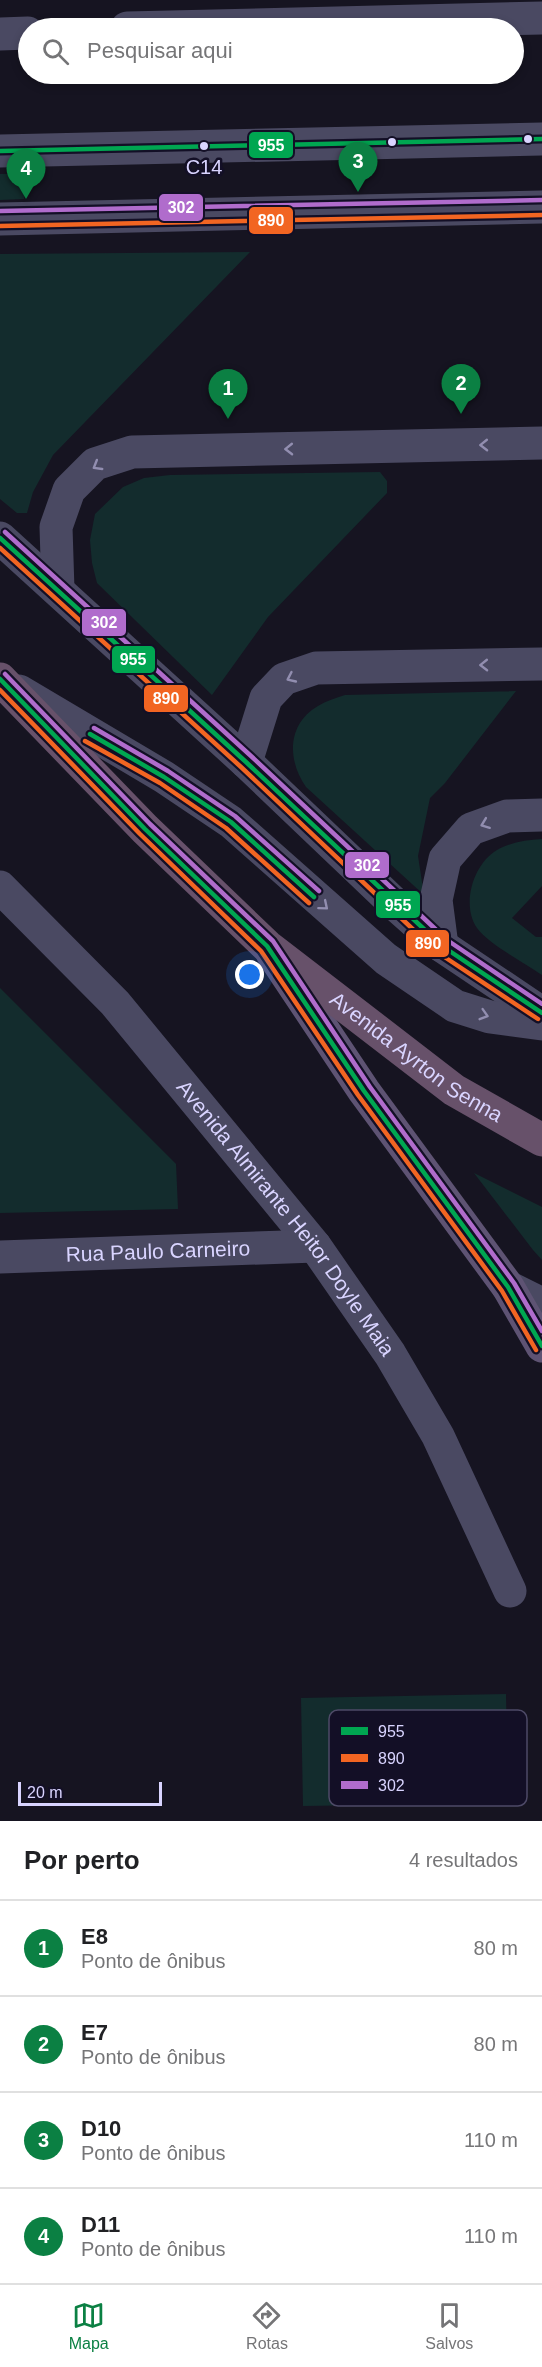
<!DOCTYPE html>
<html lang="pt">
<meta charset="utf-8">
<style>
body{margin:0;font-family:Helvetica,sans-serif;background:#f6f6f6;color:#202124}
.scale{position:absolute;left:18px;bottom:15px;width:144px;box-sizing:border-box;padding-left:6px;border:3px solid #d9d4ff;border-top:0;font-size:16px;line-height:21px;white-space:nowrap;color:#d9d4ff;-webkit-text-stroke:4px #130f26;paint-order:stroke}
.you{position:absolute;left:250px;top:975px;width:21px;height:21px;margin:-15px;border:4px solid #fff;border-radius:50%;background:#1a73e8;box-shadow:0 0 0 9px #1a73e833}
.badge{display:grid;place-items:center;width:39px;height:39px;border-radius:50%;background:#0b8043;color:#fff;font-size:20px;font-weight:700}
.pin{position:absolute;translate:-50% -50px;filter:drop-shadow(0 2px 3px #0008)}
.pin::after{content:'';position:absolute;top:32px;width:21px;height:18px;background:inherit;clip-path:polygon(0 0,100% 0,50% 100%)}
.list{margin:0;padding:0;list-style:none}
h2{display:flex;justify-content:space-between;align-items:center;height:78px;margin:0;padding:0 24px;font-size:26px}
h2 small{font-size:20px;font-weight:400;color:#757577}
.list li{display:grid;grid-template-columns:39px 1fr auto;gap:18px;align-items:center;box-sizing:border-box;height:96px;padding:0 24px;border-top:2px solid #e0e0e0}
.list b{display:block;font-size:22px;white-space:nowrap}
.list p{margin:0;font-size:20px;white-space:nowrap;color:#757577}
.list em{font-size:20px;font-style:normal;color:#757577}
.icon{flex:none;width:33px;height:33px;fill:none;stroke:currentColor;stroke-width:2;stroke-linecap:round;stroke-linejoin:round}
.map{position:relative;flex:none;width:542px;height:1821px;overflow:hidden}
.search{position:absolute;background:#fff;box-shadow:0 3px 9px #0003;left:18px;right:18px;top:18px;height:66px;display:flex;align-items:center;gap:15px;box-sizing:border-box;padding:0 21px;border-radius:33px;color:#757577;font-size:22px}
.sheet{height:462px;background:#fff}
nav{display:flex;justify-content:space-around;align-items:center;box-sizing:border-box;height:84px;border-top:2px solid #e0e0e0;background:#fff;font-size:16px;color:#757577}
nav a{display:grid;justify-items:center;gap:3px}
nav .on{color:#0b8043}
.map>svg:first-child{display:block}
.green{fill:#132c2d}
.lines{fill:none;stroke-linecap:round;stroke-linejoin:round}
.minor{stroke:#4a4962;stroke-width:33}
.major{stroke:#5e5373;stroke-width:33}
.highway{stroke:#67516a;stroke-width:33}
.bus-1-casing{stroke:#130f26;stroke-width:9}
.bus-2-casing{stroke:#130f26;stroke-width:9}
.bus-3-casing{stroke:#130f26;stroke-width:9}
.bus-1{stroke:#00a651;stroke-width:4.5}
.bus-2{stroke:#f26522;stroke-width:4.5}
.bus-3{stroke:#b06ccc;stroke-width:4.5}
.oneway{stroke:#928eb0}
.bus-dot{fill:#d9d4ff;stroke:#130f26;stroke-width:2}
.labels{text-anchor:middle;stroke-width:5;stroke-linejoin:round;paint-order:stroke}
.bus-label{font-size:20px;fill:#d9d4ff;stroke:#130f26}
.street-label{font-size:21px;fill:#d9d4ff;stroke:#130f26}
.key{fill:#130f26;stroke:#4e4a67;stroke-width:1.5}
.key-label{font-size:16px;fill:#d9d4ff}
.line-badge{stroke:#130f26;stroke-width:2}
.badge-label{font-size:16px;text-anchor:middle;font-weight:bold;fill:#fff}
</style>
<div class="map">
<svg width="542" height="1821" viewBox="0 0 542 1821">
<rect width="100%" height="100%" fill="#161421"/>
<g class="green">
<polygon points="0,174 24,174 24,199 0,200"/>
<polygon points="250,252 53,455 33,492 27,513 17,513 0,499 0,254"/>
<polygon points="380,472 387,481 387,493 268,617 212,695 97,583 92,563 90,540 95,514 123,487 144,478 170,475"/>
<path d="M516,691l-71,92 -15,15 -12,58 6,39 -118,-108c-19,-27 -19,-63 12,-81 8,-5 18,-8 27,-11z"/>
<path d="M542,839v47l-30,32 24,19h6v38c-16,-11 -55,-32 -65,-47 -16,-23 -4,-64 20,-78 14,-8 29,-10 45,-11z"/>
<polygon points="0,988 176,1164 178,1209 0,1213"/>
<polygon points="474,1173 542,1207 542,1260 533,1250"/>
<polygon points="506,1694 508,1803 303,1806 301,1698"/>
</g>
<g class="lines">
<g class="minor">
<polyline points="127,28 542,18"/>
<polyline points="0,34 28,33"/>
<polyline points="0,151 542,139"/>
<polyline points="0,219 542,207"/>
<polyline points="0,538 246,762 397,906 442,946 542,1013"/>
<polyline points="58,590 56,527 69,490 95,464 132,452 542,443"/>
<polyline points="19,691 164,777 231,822 386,959 455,1006 490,1017 542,1024"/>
<polyline points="246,762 266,698 284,679 316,668 542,664"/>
<path id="s1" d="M0,887l115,116 200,243 75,108 48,82 72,155"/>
<polyline points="442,946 436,900 445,859 471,829 507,816 542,815"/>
<path id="s2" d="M0,1257l315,-11"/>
<polyline points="508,1287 542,1304"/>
</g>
<polyline class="major" points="272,953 364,1091 508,1287 542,1346"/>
<path class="highway" id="s3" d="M0,679l145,150 122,117 187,144 88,50"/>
<g class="bus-1-casing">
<g id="bus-1">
<polyline points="0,151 542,139"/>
<polyline points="0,538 246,762 442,946 542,1013"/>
<polyline points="0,679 145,829 267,946 364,1091 508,1287 542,1346"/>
<polyline points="90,734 164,777 231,822 314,897"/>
</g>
</g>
<g class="bus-2-casing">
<g id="bus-2">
<polyline points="0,226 542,215"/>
<polyline points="0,548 241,767 437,952 538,1019"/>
<polyline points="0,690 140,834 261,951 358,1095 502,1291 536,1350"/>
<polyline points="85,741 160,783 226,828 309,903"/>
</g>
</g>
<g class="bus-3-casing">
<g id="bus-3">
<polyline points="0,211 542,200"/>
<polyline points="5,532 251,756 447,940 542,1004"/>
<polyline points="5,674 150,824 273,941 370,1087 514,1283 542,1331"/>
<polyline points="94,728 168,771 235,816 319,891"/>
</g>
</g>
<use href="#bus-1" class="bus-1"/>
<use href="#bus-2" class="bus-2"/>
<use href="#bus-3" class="bus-3"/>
</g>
<defs><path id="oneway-chevron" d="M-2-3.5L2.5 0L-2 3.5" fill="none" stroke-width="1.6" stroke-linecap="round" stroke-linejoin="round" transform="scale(1.5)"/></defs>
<g class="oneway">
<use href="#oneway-chevron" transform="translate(484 445) rotate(179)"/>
<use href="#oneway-chevron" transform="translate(289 449) rotate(179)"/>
<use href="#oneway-chevron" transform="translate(97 466) rotate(149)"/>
<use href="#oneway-chevron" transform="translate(484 665) rotate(179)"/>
<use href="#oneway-chevron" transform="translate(291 678) rotate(155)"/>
<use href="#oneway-chevron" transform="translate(485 824) rotate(159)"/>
<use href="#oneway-chevron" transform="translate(324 906) rotate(40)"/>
<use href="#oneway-chevron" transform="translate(484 1015) rotate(17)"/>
</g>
<g class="bus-dot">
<circle cx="528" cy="139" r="5"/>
<circle cx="392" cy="142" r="5"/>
<circle cx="204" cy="146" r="5"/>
</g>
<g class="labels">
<g class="bus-label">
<text x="204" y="174">C14</text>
</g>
<g class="street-label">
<text dy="7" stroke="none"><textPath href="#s3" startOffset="564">Avenida Ayrton Senna</textPath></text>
<text dy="7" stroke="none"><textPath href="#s1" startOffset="438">Avenida Almirante Heitor Doyle Maia</textPath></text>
<text dy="7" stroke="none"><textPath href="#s2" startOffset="158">Rua Paulo Carneiro</textPath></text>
</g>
</g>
<rect x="329" y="1710" width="198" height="96" rx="9" class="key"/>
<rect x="341" y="1727" width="27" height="8" fill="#00a651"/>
<rect x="341" y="1754" width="27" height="8" fill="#f26522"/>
<rect x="341" y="1781" width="27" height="8" fill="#b06ccc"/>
<g class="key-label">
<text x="378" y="1737">955</text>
<text x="378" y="1764">890</text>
<text x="378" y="1791">302</text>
</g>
<g class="line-badge">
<rect x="248" y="131" width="46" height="28" rx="6" fill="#00a651"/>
<rect x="158" y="193" width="46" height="29" rx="6" fill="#b06ccc"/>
<rect x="248" y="206" width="46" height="29" rx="6" fill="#f26522"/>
<rect x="81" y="608" width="46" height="29" rx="6" fill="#b06ccc"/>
<rect x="111" y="645" width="45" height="29" rx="6" fill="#00a651"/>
<rect x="143" y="684" width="46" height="29" rx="6" fill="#f26522"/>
<rect x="344" y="851" width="46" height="28" rx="6" fill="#b06ccc"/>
<rect x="375" y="890" width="46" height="29" rx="6" fill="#00a651"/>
<rect x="405" y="929" width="45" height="29" rx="6" fill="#f26522"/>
</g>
<g class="badge-label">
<text x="271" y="151">955</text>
<text x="181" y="213">302</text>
<text x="271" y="226">890</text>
<text x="104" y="628">302</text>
<text x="133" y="665">955</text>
<text x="166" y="704">890</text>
<text x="367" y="871">302</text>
<text x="398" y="911">955</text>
<text x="428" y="949">890</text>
</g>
</svg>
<div class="scale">20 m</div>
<div class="you"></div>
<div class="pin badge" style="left:228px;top:419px">1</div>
<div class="pin badge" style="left:461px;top:414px">2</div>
<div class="pin badge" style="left:358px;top:192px">3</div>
<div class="pin badge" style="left:26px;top:199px">4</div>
<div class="search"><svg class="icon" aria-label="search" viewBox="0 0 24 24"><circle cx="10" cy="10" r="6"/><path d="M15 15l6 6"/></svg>Pesquisar aqui</div>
</div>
<section class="sheet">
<h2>Por perto<small>4 resultados</small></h2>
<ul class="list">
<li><span class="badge">1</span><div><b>E8</b><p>Ponto de ônibus</p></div><em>80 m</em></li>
<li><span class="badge">2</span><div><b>E7</b><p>Ponto de ônibus</p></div><em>80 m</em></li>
<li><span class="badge">3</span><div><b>D10</b><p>Ponto de ônibus</p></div><em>110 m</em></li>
<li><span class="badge">4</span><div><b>D11</b><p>Ponto de ônibus</p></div><em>110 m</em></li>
</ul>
</section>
<nav>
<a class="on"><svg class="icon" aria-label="map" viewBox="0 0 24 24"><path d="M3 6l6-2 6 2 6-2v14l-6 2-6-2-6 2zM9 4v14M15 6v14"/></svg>Mapa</a>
<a><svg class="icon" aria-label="directions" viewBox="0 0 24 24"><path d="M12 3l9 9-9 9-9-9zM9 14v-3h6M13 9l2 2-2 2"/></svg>Rotas</a>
<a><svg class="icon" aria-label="saved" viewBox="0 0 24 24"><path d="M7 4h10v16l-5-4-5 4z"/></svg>Salvos</a>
</nav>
